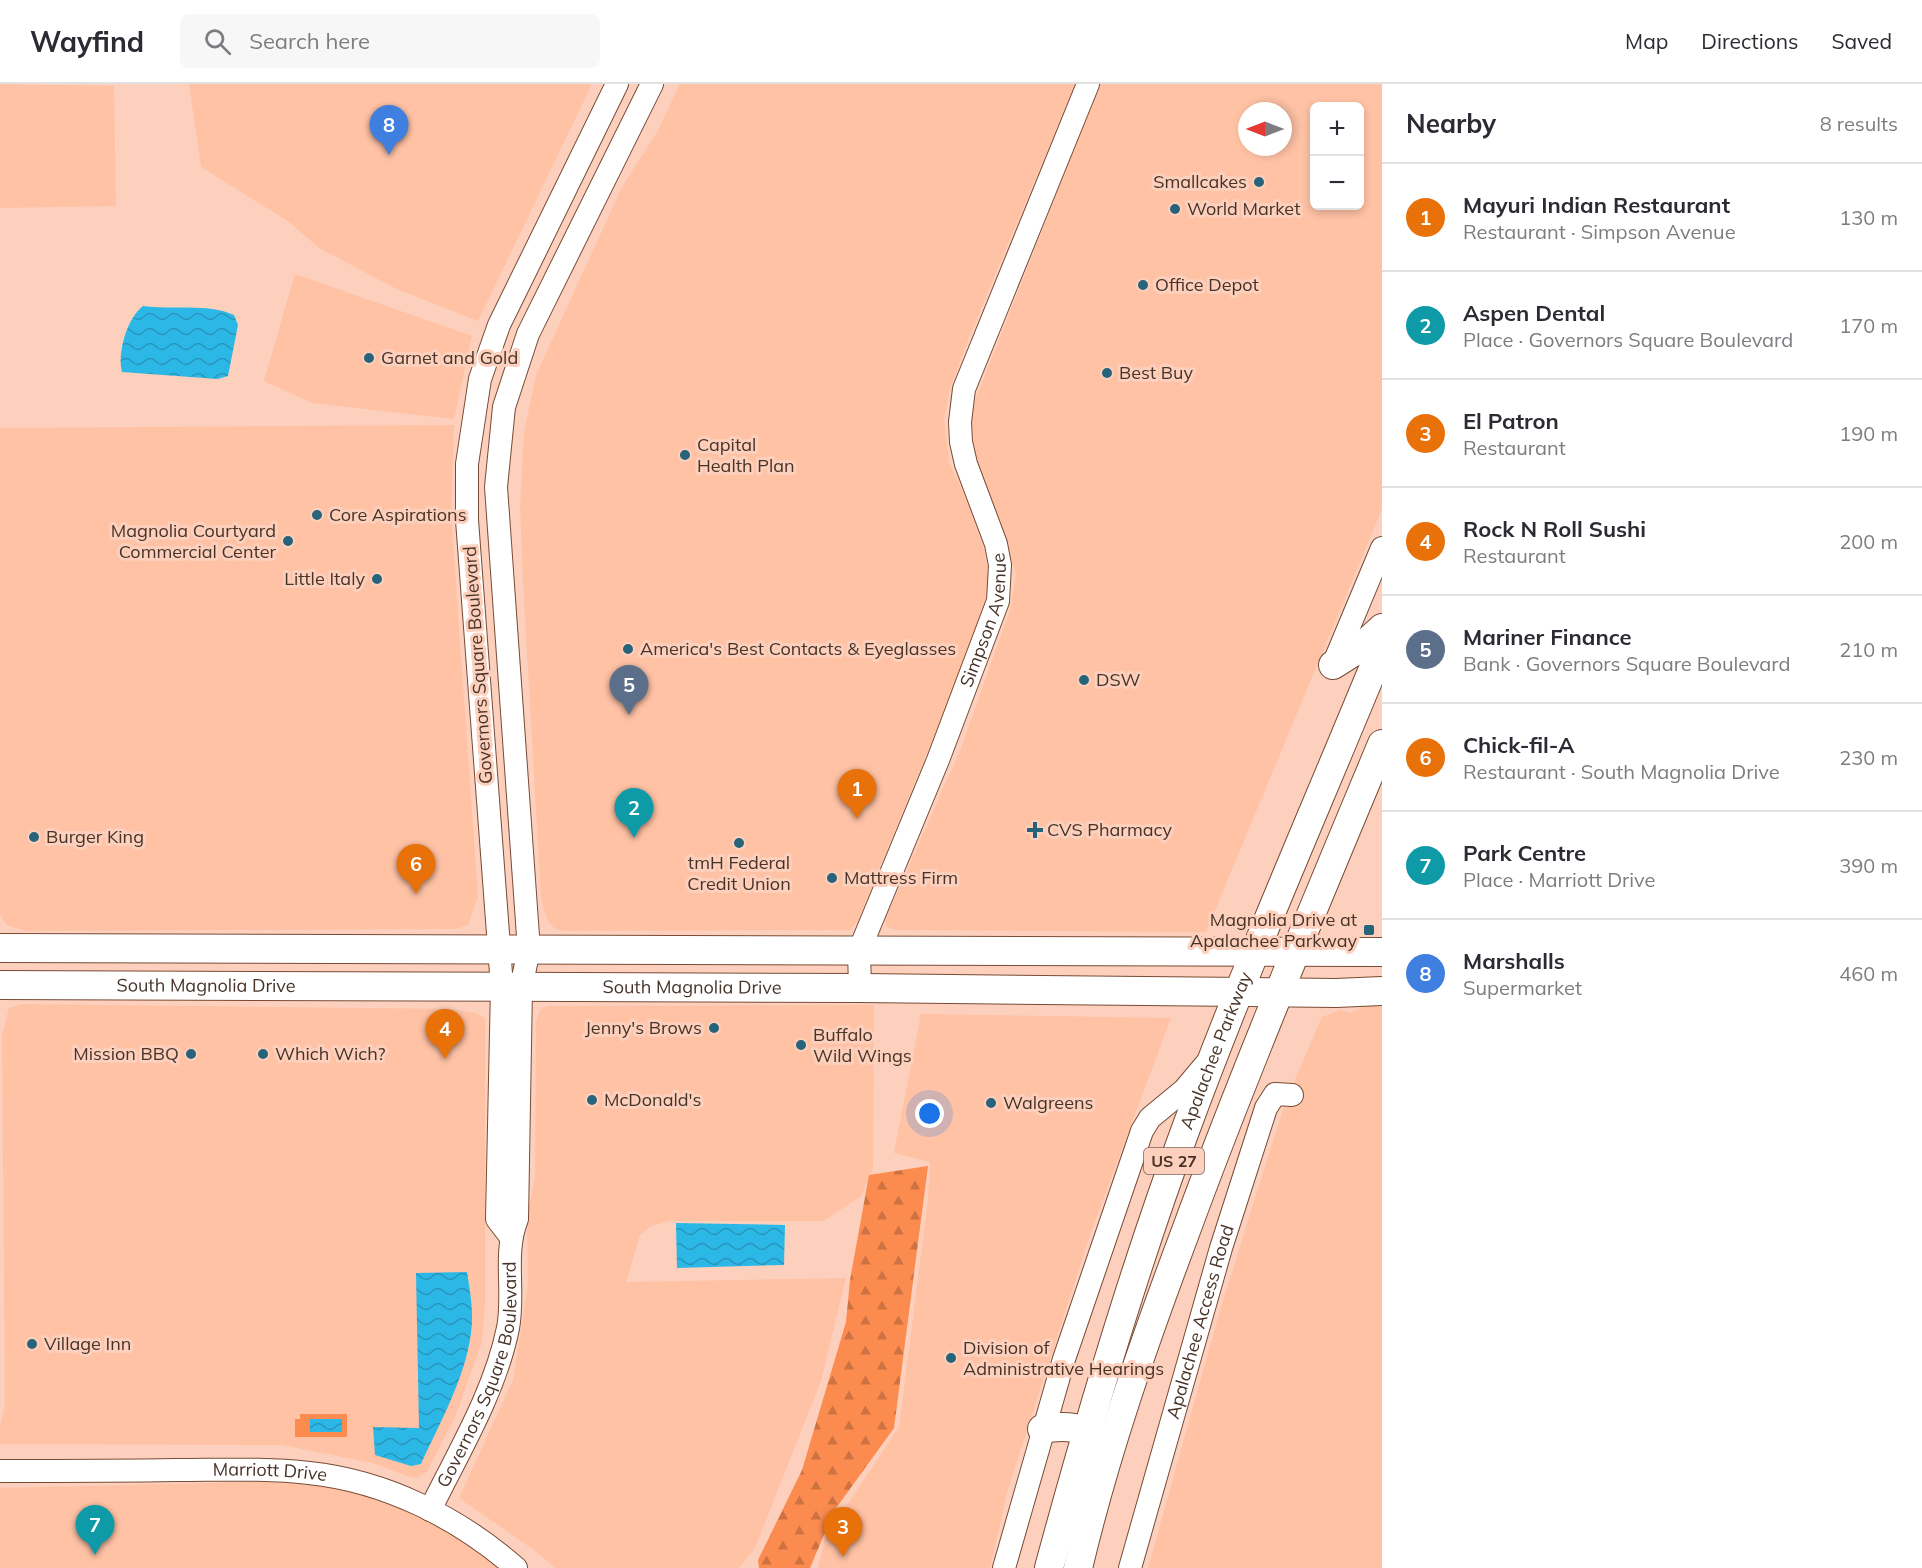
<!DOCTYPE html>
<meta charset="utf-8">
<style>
body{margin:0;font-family:Mulish,sans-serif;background:#f7f7f7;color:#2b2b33}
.controls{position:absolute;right:18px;top:18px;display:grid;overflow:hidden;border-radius:9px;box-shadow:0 3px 9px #0003}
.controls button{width:54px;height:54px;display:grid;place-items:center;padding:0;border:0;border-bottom:2px solid #e1e1e2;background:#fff;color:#2b2b33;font:30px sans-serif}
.compass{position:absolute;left:1238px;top:18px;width:54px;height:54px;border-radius:50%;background:#fff;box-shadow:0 3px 9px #0003;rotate:270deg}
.you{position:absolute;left:930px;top:1030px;width:21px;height:21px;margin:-15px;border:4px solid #fff;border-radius:50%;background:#1a73e8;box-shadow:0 0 0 9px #1a73e833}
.badge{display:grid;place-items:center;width:39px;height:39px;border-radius:50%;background:#27637a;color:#fff;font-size:20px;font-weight:700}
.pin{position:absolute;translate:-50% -50px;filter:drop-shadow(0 2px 3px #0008)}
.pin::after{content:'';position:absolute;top:32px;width:21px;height:18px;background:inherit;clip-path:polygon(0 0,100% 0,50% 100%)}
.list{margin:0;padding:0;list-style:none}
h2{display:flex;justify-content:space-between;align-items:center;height:78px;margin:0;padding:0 24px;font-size:26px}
h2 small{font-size:20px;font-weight:400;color:#7c7c81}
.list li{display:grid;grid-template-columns:39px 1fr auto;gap:18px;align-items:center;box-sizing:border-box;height:108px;padding:0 24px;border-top:2px solid #e1e1e2}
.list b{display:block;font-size:22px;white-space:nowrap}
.list p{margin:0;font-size:20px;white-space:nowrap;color:#7c7c81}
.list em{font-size:20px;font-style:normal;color:#7c7c81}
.icon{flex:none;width:33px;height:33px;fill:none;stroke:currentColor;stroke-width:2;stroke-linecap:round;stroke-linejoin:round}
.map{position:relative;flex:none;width:1382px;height:1484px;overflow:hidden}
header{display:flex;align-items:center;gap:36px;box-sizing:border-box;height:84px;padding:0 30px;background:#fff;border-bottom:2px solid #e1e1e2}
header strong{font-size:28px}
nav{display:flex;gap:33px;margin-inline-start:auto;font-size:21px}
.search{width:420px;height:54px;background:#f7f7f7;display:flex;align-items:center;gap:15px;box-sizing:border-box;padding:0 21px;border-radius:9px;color:#7c7c81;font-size:22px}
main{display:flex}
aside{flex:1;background:#fff}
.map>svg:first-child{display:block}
.built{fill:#ffc2a5;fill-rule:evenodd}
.forest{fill:url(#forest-firs)}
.pitch{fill:#fc8b50}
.water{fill:url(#water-waves)}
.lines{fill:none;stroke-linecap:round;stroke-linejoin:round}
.minor-casing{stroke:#784b35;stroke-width:24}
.major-casing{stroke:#784b35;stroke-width:30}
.minor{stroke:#fff;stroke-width:22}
.major{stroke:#fff;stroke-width:28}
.poi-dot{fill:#27637a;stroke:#fcd0bc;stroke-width:2}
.labels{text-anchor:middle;stroke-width:6;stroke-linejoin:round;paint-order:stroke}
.shield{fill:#fcd0bc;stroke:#7e6255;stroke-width:1.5}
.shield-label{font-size:16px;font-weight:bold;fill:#483329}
.poi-label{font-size:18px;fill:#483329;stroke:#fcd0bc;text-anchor:start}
.street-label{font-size:18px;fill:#483329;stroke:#fcd0bc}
</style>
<header>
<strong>Wayfind</strong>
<div class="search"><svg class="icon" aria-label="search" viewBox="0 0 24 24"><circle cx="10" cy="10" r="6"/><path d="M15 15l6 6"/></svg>Search here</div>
<nav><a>Map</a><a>Directions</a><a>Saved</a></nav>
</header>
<main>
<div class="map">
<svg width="1382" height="1484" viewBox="0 0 1382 1484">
<defs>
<pattern id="forest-firs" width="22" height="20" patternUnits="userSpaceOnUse" patternTransform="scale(1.5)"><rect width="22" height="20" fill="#fc8b50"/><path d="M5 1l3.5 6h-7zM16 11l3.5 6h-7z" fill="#ce7242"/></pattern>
<pattern id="water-waves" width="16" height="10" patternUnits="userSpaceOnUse" patternTransform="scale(1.5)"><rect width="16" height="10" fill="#2cb8e7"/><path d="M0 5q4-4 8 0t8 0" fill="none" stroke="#2896bb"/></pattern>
</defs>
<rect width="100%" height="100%" fill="#fcd0bc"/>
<g class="built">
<polygon points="0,0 114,2 116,122 0,124"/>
<polygon points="189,0 592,0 478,237 397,205 319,164 288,137 201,83"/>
<polygon points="680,0 1075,0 972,246 950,304 944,335 949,378 967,417 985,469 989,496 986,514 973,558 857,838 850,846 561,847 553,843 547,835 541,813 523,499 520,422 524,348 536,291 622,103 657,48"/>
<path d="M1100,0h282v425l-176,423 -311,-2 -8,-3 -2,-7 76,-172 49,-138 6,-36 -40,-117 -5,-29 3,-25zM1314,22h46v100h-46zM1247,27h36v36h-36z"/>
<polygon points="295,190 472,252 454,335 312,319 264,297"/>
<polygon points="454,341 451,429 478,813 468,841 456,845 25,847 7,841 0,831 0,344"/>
<polygon points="22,920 450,925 477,929 485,935 485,1221 482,1258 455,1333 427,1388 417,1394 407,1392 373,1379 282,1361 0,1360 0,1341 5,1320 2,951 9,924"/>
<polygon points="1368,920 1382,923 1382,1484 1148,1484 1221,1223 1285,1019 1322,933 1340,926 1350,929"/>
<polygon points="874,921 873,1085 861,1112 824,1137 670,1137 651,1142 640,1151 626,1198 846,1194 821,1297 755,1464 739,1484 555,1484 534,1466 459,1414 513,1296 528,1200 527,1131 535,1094 536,938 540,926 548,922"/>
<polygon points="921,930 1171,934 1091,1148 1008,1405 990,1484 818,1484 825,1454 899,1343 928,1115 930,1078 894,1069"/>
<polygon points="258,1398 339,1402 376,1413 441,1443 487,1471 501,1484 0,1484 0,1404"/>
</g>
<polygon class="forest" points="928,1082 894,1344 834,1427 810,1484 759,1484 758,1476 802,1386 846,1238 850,1196 869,1091"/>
<polygon class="pitch" points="300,1330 347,1330 347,1353 295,1353 295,1335 300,1335"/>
<g class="water">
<path d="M143,222c29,4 66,-3 91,9l4,10 -10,51 -10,3 -96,-7c-5,-19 5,-54 21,-66z"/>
<polygon points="676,1139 785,1141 784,1181 677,1184"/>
<path d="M467,1188c3,19 7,41 4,61 -6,46 -31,89 -50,131l-10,2 -36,-11 -2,-28 46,1 -3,-155z"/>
<rect x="310" y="1335" width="32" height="13"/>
</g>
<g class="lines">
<g class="minor-casing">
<g id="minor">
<polyline points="1333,581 1382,464"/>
<path id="s1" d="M860,904l-1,-37 79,-191 60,-159 2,-36 -4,-21 -30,-80 -5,-22 -1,-20 4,-33 124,-305"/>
<polyline points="510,1152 497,1135 502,903 467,436 467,380 480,295 499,241 617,0"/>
<path id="s2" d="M0,1387c59,0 118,0 177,-1 44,0 88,-2 132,3 77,8 150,45 207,95"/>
<path id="s3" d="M430,1426c29,-59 65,-118 78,-182 7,-36 -5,-74 9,-109l4,-232 8,-37 -33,-463 8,-80 24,-73 124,-250"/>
<polyline points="1004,1484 1064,1275 1142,1047 1150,1034 1184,1006 1205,981"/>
<path id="s4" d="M1130,1484l91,-320 45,-140 9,-14 17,1"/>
</g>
</g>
<g class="major-casing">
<g id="major">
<polyline points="1333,581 1360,564 1382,544"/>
<polyline points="0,864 1382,868"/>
<path id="s5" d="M0,901l860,3 476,5 46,-2"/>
<path d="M1042,1345c20,-4 47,-4 58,16"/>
<path id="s6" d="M1049,1484c40,-148 83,-294 136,-437 60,-163 131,-323 197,-484"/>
<path d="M1078,1484c27,-114 65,-223 106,-332 61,-166 130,-329 198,-492"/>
</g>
</g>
<use href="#minor" class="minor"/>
<use href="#major" class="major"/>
</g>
<g class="poi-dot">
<circle cx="1259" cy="98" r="6"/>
<circle cx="1175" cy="125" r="6"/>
<circle cx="1143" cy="201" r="6"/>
<circle cx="369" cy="274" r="6"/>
<circle cx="1107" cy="289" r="6"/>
<circle cx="685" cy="371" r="6"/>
<circle cx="317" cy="431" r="6"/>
<circle cx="288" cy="457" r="6"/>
<circle cx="377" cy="495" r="6"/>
<circle cx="628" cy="565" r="6"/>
<circle cx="1084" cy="596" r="6"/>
<path d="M1032 737h6v6h6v6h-6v6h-6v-6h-6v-6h6z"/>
<circle cx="34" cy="753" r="6"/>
<circle cx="739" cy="759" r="6"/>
<circle cx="832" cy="794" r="6"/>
<rect x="1363" y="840" width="12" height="12" rx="3"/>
<circle cx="714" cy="944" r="6"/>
<circle cx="801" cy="961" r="6"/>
<circle cx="191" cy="970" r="6"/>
<circle cx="263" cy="970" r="6"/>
<circle cx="592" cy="1016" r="6"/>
<circle cx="991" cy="1019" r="6"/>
<circle cx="32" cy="1260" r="6"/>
<circle cx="951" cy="1274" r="6"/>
</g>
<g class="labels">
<rect class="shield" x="1144" y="1064" width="60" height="26" rx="4.5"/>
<g class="shield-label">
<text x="1174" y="1083">US 27</text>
</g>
<g class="poi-label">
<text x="1247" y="104" text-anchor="end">Smallcakes</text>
<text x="1187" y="131">World Market</text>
<text x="1155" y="207">Office Depot</text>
<text x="381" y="280">Garnet and Gold</text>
<text x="1119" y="295">Best Buy</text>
<text x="697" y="367">Capital<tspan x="697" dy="21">Health Plan</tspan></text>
<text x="329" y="437">Core Aspirations</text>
<text x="276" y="453" text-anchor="end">Magnolia Courtyard<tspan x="276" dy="21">Commercial Center</tspan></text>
<text x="365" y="501" text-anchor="end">Little Italy</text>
<text x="640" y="571">America's Best Contacts &amp; Eyeglasses</text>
<text x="1096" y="602">DSW</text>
<text x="1047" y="752">CVS Pharmacy</text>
<text x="46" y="759">Burger King</text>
<text x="739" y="785" text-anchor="middle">tmH Federal<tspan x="739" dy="21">Credit Union</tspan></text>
<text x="844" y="800">Mattress Firm</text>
<text x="1357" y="842" text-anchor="end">Magnolia Drive at<tspan x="1357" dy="21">Apalachee Parkway</tspan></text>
<text x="702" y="950" text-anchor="end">Jenny's Brows</text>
<text x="813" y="957">Buffalo<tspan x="813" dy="21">Wild Wings</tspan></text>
<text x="179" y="976" text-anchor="end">Mission BBQ</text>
<text x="275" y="976">Which Wich?</text>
<text x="604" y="1022">McDonald's</text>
<text x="1003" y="1025">Walgreens</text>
<text x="44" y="1266">Village Inn</text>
<text x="963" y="1270">Division of<tspan x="963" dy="21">Administrative Hearings</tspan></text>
</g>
<g class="street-label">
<text dy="6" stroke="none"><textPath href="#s1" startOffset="392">Simpson Avenue</textPath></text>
<text transform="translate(478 581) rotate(-94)" y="6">Governors Square Boulevard</text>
<text dy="6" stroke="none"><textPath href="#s5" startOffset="206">South Magnolia Drive</textPath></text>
<text dy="6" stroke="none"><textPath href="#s5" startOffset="692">South Magnolia Drive</textPath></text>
<text dy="6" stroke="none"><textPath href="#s6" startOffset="544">Apalachee Parkway</textPath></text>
<text dy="6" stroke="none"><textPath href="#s4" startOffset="256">Apalachee Access Road</textPath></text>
<text dy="6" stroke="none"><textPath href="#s3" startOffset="146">Governors Square Boulevard</textPath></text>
<text dy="6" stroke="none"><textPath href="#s2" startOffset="270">Marriott Drive</textPath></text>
</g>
</g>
</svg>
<div class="controls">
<button>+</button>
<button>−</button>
</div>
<svg class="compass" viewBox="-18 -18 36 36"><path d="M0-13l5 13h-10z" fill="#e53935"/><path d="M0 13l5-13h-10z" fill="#7c7c81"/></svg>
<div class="you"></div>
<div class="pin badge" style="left:857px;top:735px;background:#e8710a">1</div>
<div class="pin badge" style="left:634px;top:754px;background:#0f9aa8">2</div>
<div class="pin badge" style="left:843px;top:1473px;background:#e8710a">3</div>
<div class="pin badge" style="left:445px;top:975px;background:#e8710a">4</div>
<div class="pin badge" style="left:629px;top:631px;background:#5c6f8a">5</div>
<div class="pin badge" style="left:416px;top:810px;background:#e8710a">6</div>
<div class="pin badge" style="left:95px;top:1471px;background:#0f9aa8">7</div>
<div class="pin badge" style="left:389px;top:71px;background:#3f7fe0">8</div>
</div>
<aside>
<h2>Nearby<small>8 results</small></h2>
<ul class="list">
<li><span class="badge" style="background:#e8710a">1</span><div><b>Mayuri Indian Restaurant</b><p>Restaurant · Simpson Avenue</p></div><em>130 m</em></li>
<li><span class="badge" style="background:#0f9aa8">2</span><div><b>Aspen Dental</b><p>Place · Governors Square Boulevard</p></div><em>170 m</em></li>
<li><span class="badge" style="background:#e8710a">3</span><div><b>El Patron</b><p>Restaurant</p></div><em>190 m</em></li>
<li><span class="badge" style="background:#e8710a">4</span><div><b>Rock N Roll Sushi</b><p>Restaurant</p></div><em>200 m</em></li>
<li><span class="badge" style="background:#5c6f8a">5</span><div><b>Mariner Finance</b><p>Bank · Governors Square Boulevard</p></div><em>210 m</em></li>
<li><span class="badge" style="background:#e8710a">6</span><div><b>Chick-fil-A</b><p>Restaurant · South Magnolia Drive</p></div><em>230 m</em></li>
<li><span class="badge" style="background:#0f9aa8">7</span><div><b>Park Centre</b><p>Place · Marriott Drive</p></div><em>390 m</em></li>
<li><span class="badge" style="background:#3f7fe0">8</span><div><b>Marshalls</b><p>Supermarket</p></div><em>460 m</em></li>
</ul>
</aside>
</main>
